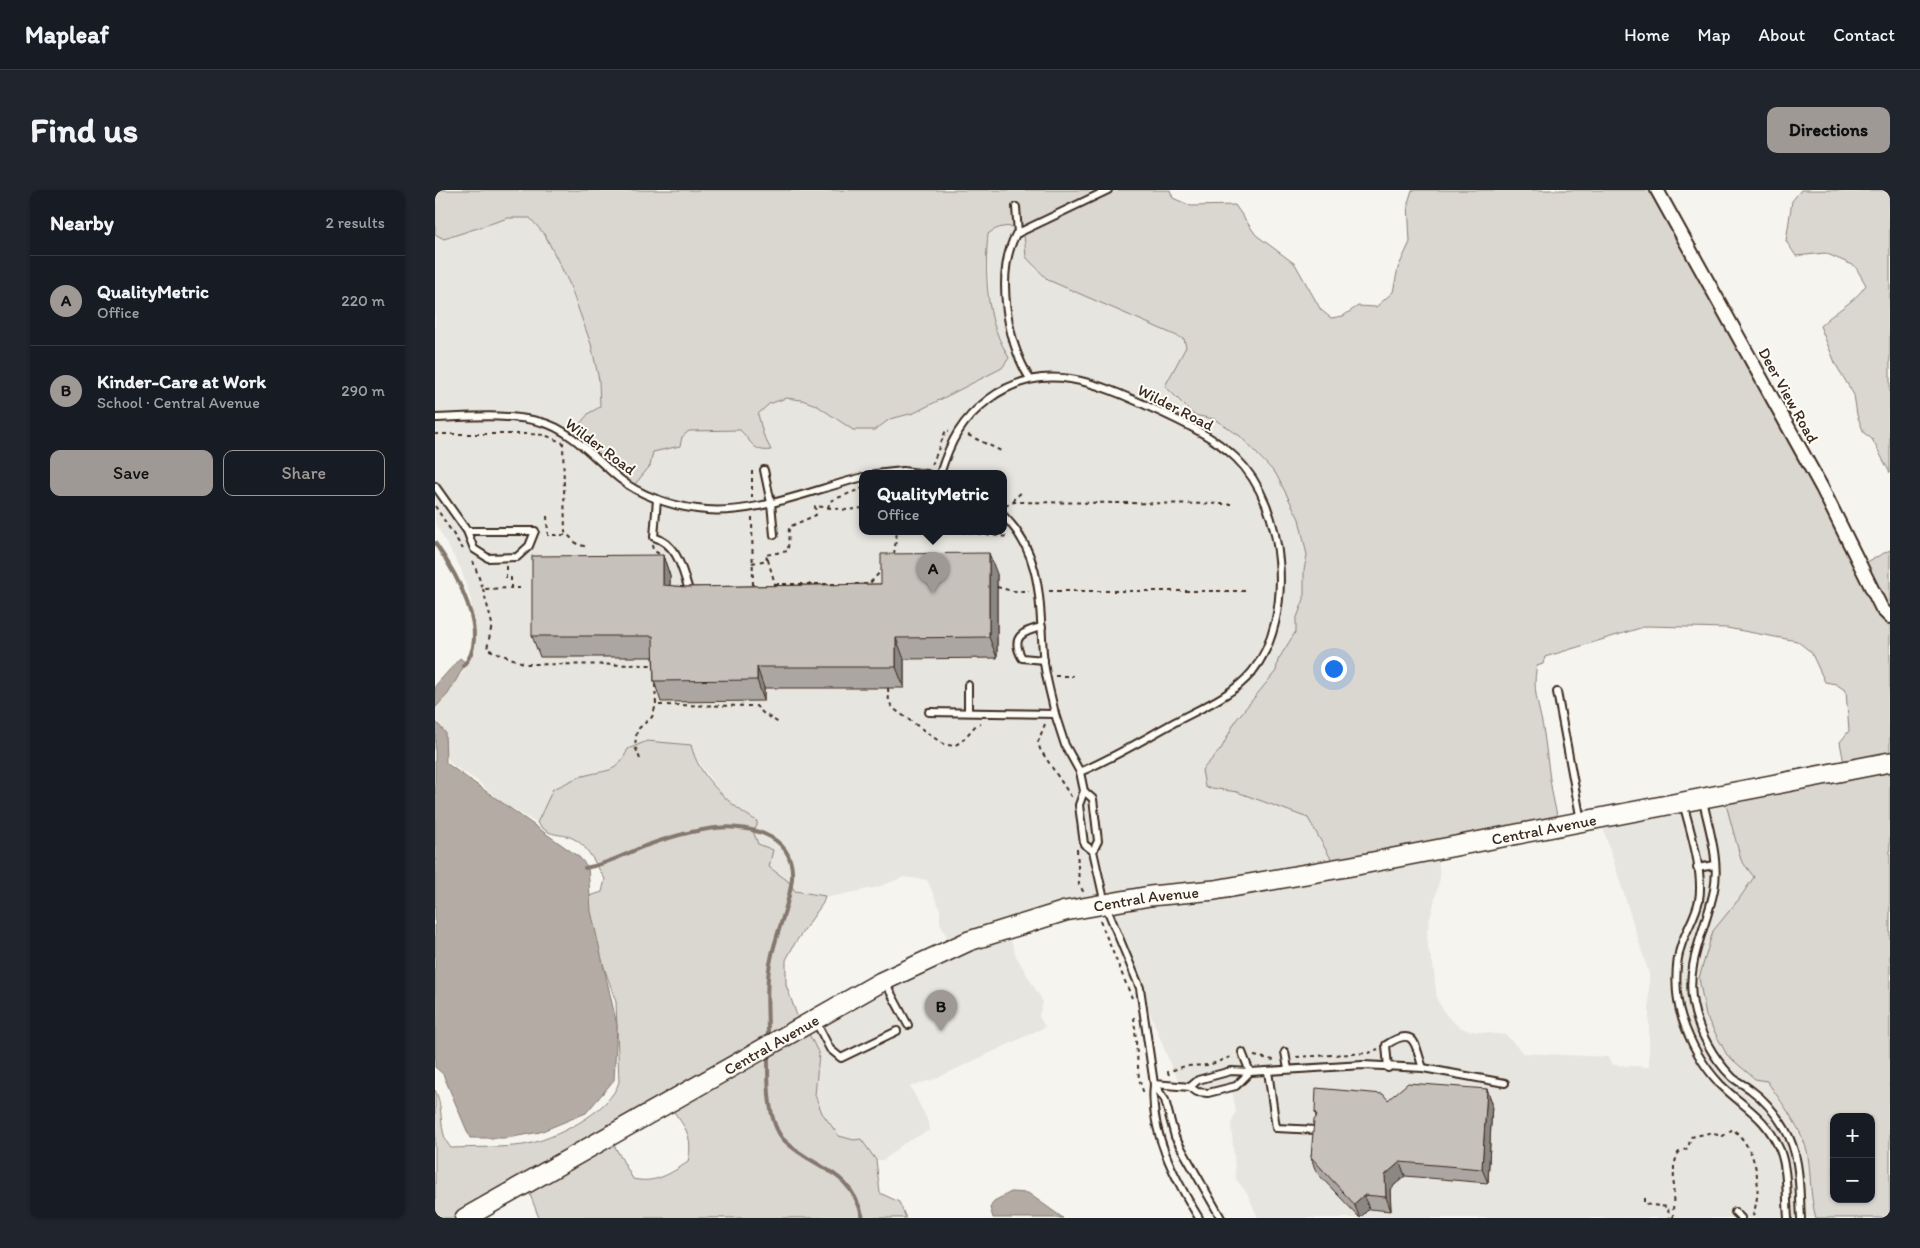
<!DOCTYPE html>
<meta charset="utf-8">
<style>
body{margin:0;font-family:Itim,sans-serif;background:#20242c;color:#f1f3f6}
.controls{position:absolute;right:15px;bottom:15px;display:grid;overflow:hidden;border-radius:10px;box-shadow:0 1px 4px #0004}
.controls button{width:45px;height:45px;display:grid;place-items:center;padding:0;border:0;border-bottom:1px solid #363941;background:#171b24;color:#f1f3f6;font:25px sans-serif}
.you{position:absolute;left:898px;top:478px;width:18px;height:18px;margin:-12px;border:4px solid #fff;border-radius:50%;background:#1a73e8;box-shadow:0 0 0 8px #1a73e833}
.badge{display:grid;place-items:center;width:32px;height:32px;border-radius:50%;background:#9f9995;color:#111;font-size:16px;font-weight:700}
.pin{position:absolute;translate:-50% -41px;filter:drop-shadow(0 1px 2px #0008)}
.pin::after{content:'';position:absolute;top:26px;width:18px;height:15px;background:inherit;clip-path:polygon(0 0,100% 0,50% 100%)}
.popup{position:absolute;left:424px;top:280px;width:148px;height:65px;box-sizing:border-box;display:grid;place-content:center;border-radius:10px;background:#171b24;filter:drop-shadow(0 1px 4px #0005);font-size:16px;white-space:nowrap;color:#9ea1a6}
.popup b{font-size:19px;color:#f1f3f6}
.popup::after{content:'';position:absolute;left:50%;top:100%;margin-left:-10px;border:10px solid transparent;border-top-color:#171b24}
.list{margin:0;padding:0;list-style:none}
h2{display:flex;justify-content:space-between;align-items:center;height:65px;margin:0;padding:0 20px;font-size:21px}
h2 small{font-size:16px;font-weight:400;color:#9ea1a6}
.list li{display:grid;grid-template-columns:32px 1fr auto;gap:15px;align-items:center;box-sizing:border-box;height:90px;padding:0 20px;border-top:1px solid #363941}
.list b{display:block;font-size:19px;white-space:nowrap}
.list p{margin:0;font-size:16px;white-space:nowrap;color:#9ea1a6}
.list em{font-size:16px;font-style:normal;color:#9ea1a6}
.actions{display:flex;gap:10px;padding:15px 20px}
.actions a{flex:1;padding:11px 0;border:1px solid #9f9995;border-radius:10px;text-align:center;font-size:18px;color:#9f9995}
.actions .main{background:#9f9995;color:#111}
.map{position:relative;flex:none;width:1455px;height:1028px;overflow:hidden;border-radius:10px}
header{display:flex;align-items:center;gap:30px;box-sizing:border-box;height:70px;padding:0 25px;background:#171b24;border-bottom:1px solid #363941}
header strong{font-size:24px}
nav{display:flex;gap:28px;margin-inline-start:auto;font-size:18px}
.intro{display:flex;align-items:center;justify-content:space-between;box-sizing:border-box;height:120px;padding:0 30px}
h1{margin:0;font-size:35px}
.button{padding:12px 22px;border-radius:10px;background:#9f9995;color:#111;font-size:18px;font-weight:700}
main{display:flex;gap:30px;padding:0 30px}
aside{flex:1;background:#171b24;border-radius:10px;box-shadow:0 1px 4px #0004}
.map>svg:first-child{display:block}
.built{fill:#e7e5df;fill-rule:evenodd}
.green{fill:#dad6d0;stroke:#8a8077;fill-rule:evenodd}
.water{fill:#b4aca4;stroke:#84786e}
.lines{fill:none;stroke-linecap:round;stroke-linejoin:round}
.stream{stroke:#84786e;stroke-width:4}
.service-casing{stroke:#3b2a1e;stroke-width:10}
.minor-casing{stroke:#3b2a1e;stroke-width:16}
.secondary-casing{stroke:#3b2a1e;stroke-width:22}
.path{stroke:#3b2a1e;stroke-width:2;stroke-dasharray:4 4;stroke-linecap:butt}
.service{stroke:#fdfcf7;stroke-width:6}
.minor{stroke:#fdfcf7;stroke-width:12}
.secondary{stroke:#fdfcf7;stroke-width:19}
.wall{fill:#aba6a1;stroke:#3b2a1e}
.shaded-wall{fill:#8b8783;stroke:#3b2a1e}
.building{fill:#c7c1bb;stroke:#3b2a1e}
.labels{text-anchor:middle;stroke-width:4;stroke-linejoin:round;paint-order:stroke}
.street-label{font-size:16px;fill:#3b2a1e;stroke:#fdfcf7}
</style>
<header>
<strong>Mapleaf</strong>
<nav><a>Home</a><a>Map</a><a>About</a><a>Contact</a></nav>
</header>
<div class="intro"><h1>Find us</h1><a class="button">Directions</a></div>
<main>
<aside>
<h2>Nearby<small>2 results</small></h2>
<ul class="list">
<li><span class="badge">A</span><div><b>QualityMetric</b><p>Office</p></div><em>220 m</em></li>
<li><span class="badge">B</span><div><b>Kinder-Care at Work</b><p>School · Central Avenue</p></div><em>290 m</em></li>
</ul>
<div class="actions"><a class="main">Save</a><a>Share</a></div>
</aside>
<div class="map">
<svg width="1455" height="1028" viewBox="0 0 1455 1028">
<rect width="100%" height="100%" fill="#f5f4ee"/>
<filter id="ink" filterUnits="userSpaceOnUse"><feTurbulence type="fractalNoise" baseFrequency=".02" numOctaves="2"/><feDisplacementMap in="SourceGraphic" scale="10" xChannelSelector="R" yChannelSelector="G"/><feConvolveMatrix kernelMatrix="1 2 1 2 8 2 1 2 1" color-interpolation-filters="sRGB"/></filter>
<g filter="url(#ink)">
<path class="built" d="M73,28h22l15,16 24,49 22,61 8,36 1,27 -11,6 -20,24 41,40 42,-25 28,-6 2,-9 7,-6 51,-1 31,20 -8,-16 -5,-20 11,-10 17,-6 16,2 14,5 37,25h22l15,-11 24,-6 45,-25 16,-5 34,-25 -13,-25 -6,-24 -3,-63 1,-13 6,-5 10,-2 16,2 4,6v12l11,23 13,9 136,61 2,8 -20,39 28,29 20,4 26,17 36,38 23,45 8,36 -3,15v29l-8,21v11l-18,29 -2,11 -40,49 -15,29 -18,21 2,17 32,5 71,26 27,48 102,-17 3,29 -13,53 1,18 5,15 4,36 10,16 12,11 11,4 36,4 17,18 85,4 5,8 36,2v-93l-49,-156 123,-25 18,67 13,17 -15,22 -33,117 21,39 28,24 12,2 25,37 16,36 4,51 4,13h-558l-10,-23 -12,-16 -5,-55 5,-13 -4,-21 -23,2 -19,-5 -12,-8 -7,-13 -64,-161 -100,23 9,28 27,46 -4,14 6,11 -110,52 -25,7 16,31 4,13 -27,14 -19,16h-8l-15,-21 -7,1 -15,-4 -17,-23 -7,-18 1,-16 -9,-49 145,-83 -12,-24v-14l-13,-29 -23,-3 -26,10 -48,10 -36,-7 -6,-9 -19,-14 4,-17 -15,-6 -6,-13 5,-10 -20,-11 -16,-15 -28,-42 -65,-4 -6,13 -10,9 -26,4 -33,14 -16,34 -35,-20 -26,-23 -24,-15 -12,-17 -5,-19v-33l28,-23 9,-26 1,-22 -2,-25 -10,-31 -26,-46v-289l9,5zM428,284h140v58h-140z"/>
<g class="green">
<path d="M0,0h735l3,8 18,8 44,-1 21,30 39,29 26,46 10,8 12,-2 15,-10 18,1 17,-15 5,-24 12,-26 -2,-39 4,-13h247l204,374 27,-14v668h-74c-6,-20 -5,-41 -8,-62 -4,-25 -27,-54 -41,-75l-12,-2 -28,-24 -21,-39 -7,-38 14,-47 26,-32 15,-22 -13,-17 -18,-67 122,-24 -5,-27 9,-11 -3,-40 -10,-7 -11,-2 -14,-30 -14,-11 -70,-13 -80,-2 -102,31 -2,7 -6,2c-6,26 4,44 7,68 5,33 6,59 16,91l-225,41 -27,-48 -71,-26 -32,-5 -3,-17 19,-21 15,-29 40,-49 2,-11 18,-29v-11l8,-21v-29l3,-15 -8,-36 -23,-45 -36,-38 -26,-17 -20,-4 -29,-29 21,-39 -2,-8 -136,-59 -22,-23 -2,-23 -4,-6c-12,-3 -22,-2 -32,6 -3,28 -2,73 9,99 3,9 8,17 12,25l-7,10 -88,45 -24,6 -15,11h-22l-37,-25 -14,-5 -16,-2 -17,6 -11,10 5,20 8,16c-18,3 -21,-11 -31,-20l-51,1 -7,6 -2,9 -27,6 -3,14 -19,23c-25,-14 -43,-31 -62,-52l20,-24 11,-6 -1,-27 -8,-36 -22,-61 -24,-48 -15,-17h-22l-64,21 -9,-5zM1399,927h37v82h-37z"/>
<path d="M1366,0h89v283l-18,-34 -8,-6 -7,-18 -3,-20 -18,-30 -16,-39c17,-17 32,-21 46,-41l-11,-19 -30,-13 -29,3 -10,-15 6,-40z"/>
<path d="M212,551l44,4c7,31 39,61 66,76v5l-4,5 5,13 15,6 -4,17 19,14 7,10 30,5 -2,7 -28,40 -9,17v25l13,36 8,9 12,24 -4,41 7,18 17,23 15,4 7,-1 15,21 4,33 19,9 7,16h-367l-13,-34 -63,34h-28v-128c10,19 2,42 16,58 23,-1 49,0 72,-3 30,-5 87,-33 96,-63l-3,-80 -27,-79 1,-27 12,-4 3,-13c-8,-12 -16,-31 -29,-39 -15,-9 -23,0 -39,-17l16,-34c11,-4 22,-12 34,-14 23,-6 29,-1 41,-26zM233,914c16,22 26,30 20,58 -18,12 -33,22 -55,17l-23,-41z"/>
</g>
<g class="water">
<polygon points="25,468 31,473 13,504 0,518 0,496"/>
<polygon points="0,531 10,542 11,573 144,667 153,677 156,721 182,835 179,890 151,923 105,942 72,948 35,948 8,884 0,877"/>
<polygon points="576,1002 593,1003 628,1028 558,1028 555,1018 559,1011"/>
</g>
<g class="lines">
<g class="stream">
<path d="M0,353c19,27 58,92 28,123"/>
<path d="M150,678c23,-4 40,-14 60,-22 19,-7 43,-14 63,-17 35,-6 87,3 84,49 -2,26 -16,55 -21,81 -6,25 -3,49 -3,75"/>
<path d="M333,868c0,23 -1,64 16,82 31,31 66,27 79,78"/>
</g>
<g class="service-casing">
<g id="service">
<polyline points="581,17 583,43"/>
<path d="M595,189c-23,-37 -35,-105 -14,-145l92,-44"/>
<path d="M0,228c34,-1 72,-5 106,4 28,6 57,39 79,57 19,16 52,27 77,30 53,8 115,-19 166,-32"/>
<polyline points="329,280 336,313 339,345"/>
<polyline points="440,284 468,281 492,284"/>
<path d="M505,284c10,-32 21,-54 49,-75 55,-41 110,-15 165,10 28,13 59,27 82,49 50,48 60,160 16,214 -20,24 -51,36 -77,50 -31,17 -62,36 -95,50l4,19 -5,14 5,39 9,7 12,53 35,84 14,96 36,3 7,5 11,1 28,-7 14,-14"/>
<polyline points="0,296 32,341 39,359 53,368 82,367 94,356 100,341 32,341"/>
<path d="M222,309l-3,38c25,8 28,34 36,56"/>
<path d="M568,325c40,40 36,86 40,138 1,20 8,41 12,61"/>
<path d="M607,437c-19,4 -32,10 -20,31l22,2"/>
<polyline points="533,495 533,522"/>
<polyline points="1122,502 1146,631"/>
<polyline points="494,522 620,524 630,555 645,582"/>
<polyline points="649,601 658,609 663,651 658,661"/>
<path d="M1268,611c6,28 17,60 11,89 -8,40 -29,73 -21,114 5,27 20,54 39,73 5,5 13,8 19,13 14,10 25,24 34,39 16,27 14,59 16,89"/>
<path d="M1248,613c7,27 21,70 16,97 -3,15 -12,29 -17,43 -8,21 -7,54 0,75 8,24 20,47 38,66 24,24 45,31 60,66 8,21 6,46 8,68"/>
<polyline points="1262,678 1280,675"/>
<polyline points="450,792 473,835"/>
<polyline points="381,832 395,859 406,868 462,841"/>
<polyline points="807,862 815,882"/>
<polyline points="850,862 853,879"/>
<path d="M953,878l-2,-23c31,-21 29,3 37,23"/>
<polyline points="833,881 841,938 882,940"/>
<polyline points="719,894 730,910 740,947 786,1028"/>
<path d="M719,894c-5,47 21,95 45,134"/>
<polyline points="755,897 763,890 796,881 815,882 928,875 988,878 1070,893"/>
<polyline points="1300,1022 1306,1028"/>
</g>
</g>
<g class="minor-casing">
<polyline id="minor" points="1222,0 1387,298 1447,419 1455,427"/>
</g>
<g class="secondary-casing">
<g id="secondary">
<path id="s1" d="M30,1028l416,-236 88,-41 96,-30 85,-15 65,-6 137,-24 538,-104"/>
</g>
</g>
<g class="path">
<polyline points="0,244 94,244 110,245 128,253 130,342 142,354 152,357"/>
<polyline points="533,245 566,261"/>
<polyline points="497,275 511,240 514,241"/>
<polyline points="317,308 317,281"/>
<polyline points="579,312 579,309 588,301"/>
<polyline points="0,316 28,359"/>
<polyline points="570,316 579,312 796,314"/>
<polyline points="393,318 395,311 428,298"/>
<polyline points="112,326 113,345 131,345"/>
<polyline points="317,327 318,398"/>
<polyline points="519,342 527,342"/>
<polyline points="527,342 574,347"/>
<polyline points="217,355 218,360 226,365"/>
<polyline points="459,364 462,342"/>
<polyline points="333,370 330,365 353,361 354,337 381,325 380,316 412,320 428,318"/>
<polyline points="38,371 48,399 76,398"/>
<polyline points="317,373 333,370 340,394 338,396"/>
<polyline points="71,376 71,388 76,388 76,398 87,398"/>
<polyline points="340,394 434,394 448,379"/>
<polyline points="562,397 577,401 594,401"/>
<polyline points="48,399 57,434 52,459 91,474 220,475"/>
<polyline points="614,401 812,401"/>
<polyline points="620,486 638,486"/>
<polyline points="220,494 221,515 321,516 329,524 344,533"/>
<polyline points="453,498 454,512 459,519 508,554 519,556 527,551 541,535 546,533"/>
<polyline points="610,534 603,552 605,559 637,608"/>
<polyline points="205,569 200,556 202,540 217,527 221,515"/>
<polyline points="642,659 644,694 649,703"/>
<polyline points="665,731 697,808"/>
<polyline points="699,827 704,889 709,904"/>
<polyline points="819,866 839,870"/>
<polyline points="861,867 934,863 943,859"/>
<polyline points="734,885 733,882 750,876 774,875 798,866"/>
<polyline points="1209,1008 1209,1014 1233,1017 1234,1028"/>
<path d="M1238,1028l1,-53 4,-12 10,-5 3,-11 18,-4 14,3 10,-7c24,21 30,56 20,86l2,3"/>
</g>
<use href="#service" class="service"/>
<use href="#minor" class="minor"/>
<use href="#secondary" class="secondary"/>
</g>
<g class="wall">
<polygon points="228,365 235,386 235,396 251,397 446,394 562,384 562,468 469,469 469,498 329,498 329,511 226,512 219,491 218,467 105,467 97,446"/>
<polygon points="1052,899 1057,913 1053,993 970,986 955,999 956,1021 934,1019 925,1028 881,982 876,967 881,927 880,922 953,910"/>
</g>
<g class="shaded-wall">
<polygon points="554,363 562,384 562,468 554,447"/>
<polygon points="228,365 235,386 235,416 228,395"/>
<polygon points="461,448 469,469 469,498 461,477"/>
<polygon points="322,477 329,498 329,511 322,490"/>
<polygon points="1052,899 1057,913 1053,993 1047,979"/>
<polygon points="965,972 970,986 955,999 956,1021 951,1007 950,985"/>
<polygon points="929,1005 934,1019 925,1028 919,1014"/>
</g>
<g class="building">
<polygon points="554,363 554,447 461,448 461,477 322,477 322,490 219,491 218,446 97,446 97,366 228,365 228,395 251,397 446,394 446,364"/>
<polygon points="973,893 1052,899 1047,979 965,972 950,985 951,1007 929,1005 919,1014 876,967 879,930 882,926 880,922 881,898 948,904 953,910"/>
</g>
</g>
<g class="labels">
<g class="street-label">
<text transform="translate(1354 205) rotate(61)" y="6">Deer View Road</text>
<text transform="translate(741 217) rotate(27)" y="6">Wilder Road</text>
<text transform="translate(166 256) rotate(37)" y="6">Wilder Road</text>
<text dy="6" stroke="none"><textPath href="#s1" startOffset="1162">Central Avenue</textPath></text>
<text dy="6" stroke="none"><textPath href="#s1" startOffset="758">Central Avenue</textPath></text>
<text dy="6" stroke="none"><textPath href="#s1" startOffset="352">Central Avenue</textPath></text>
</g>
</g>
</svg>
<div class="controls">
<button>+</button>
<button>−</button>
</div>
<div class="you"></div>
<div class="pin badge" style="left:498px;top:403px">A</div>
<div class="popup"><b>QualityMetric</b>Office</div>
<div class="pin badge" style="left:506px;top:841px">B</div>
</div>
</main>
